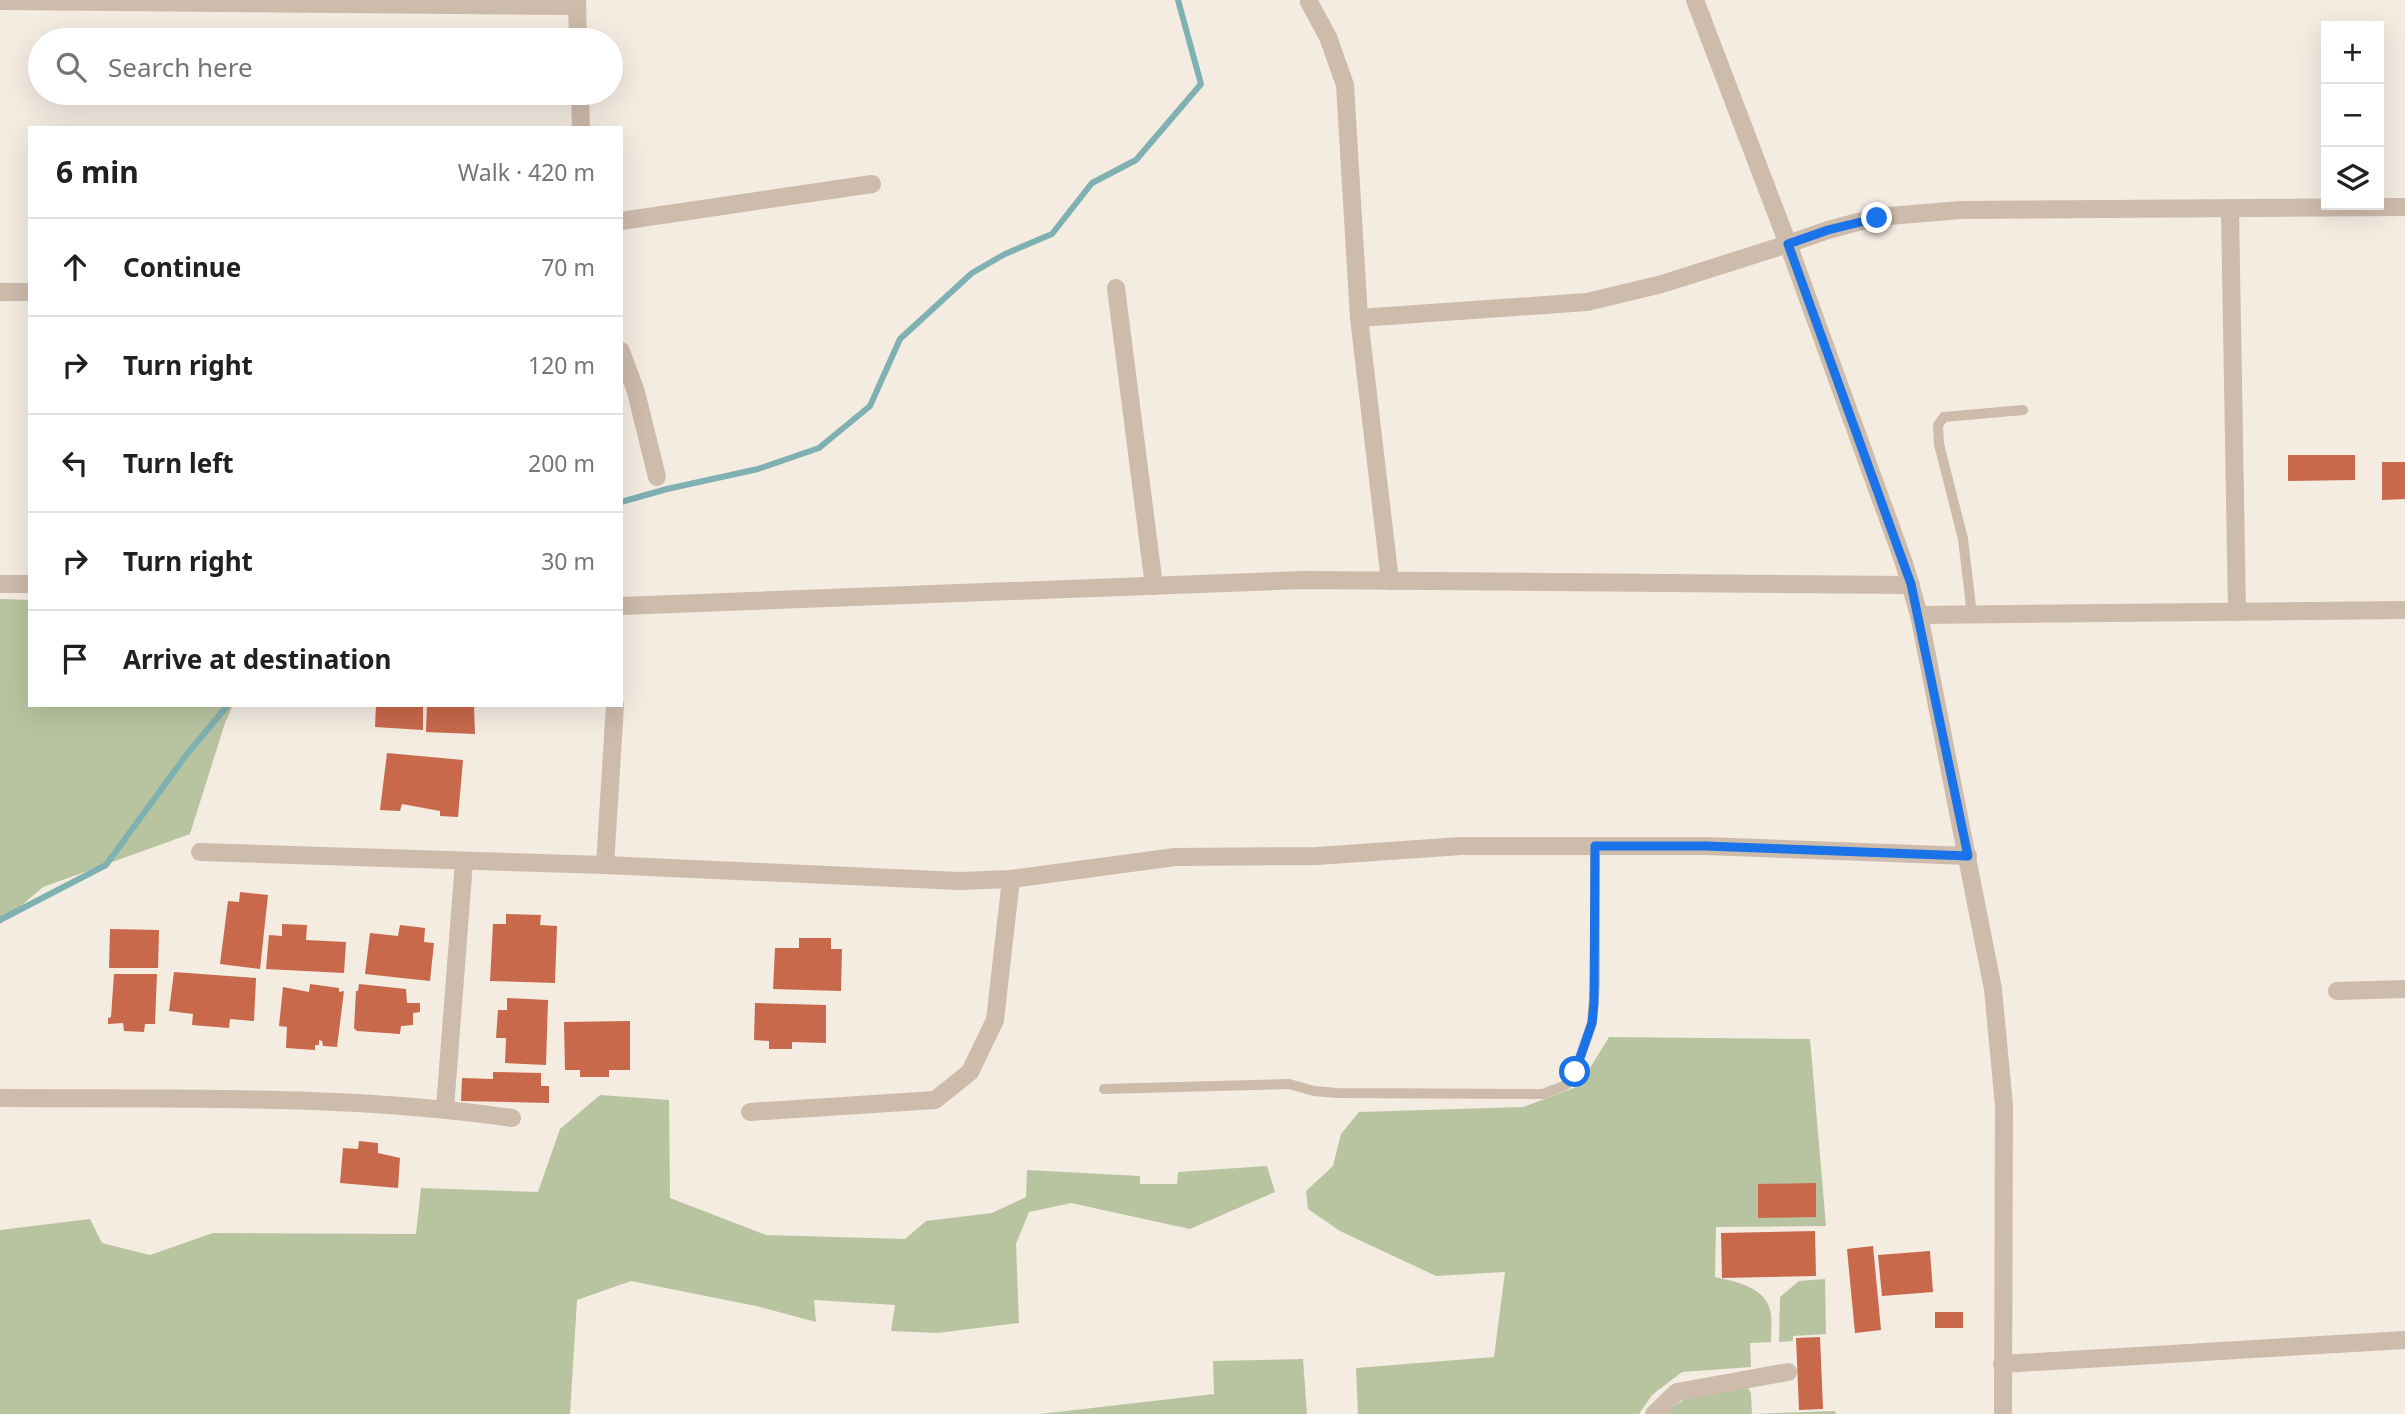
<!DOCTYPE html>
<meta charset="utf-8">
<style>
body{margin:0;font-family:"Noto Sans",sans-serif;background:#f2f2f2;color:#202124}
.controls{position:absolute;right:21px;top:21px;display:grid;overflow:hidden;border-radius:0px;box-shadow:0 7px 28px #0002}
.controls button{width:63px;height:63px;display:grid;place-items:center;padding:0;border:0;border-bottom:2px solid #e0e0e0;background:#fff;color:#202124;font:35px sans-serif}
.stop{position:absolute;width:21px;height:21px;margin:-16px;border:5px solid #1a73e8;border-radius:50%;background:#fff}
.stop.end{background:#1a73e8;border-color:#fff;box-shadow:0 2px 7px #0008}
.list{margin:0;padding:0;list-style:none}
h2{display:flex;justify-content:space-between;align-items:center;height:91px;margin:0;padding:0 28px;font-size:30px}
h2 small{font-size:23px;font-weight:400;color:#757577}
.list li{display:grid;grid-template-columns:46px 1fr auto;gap:21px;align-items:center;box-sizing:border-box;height:98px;padding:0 28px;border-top:2px solid #e0e0e0}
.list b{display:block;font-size:26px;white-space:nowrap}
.list em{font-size:23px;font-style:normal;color:#757577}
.icon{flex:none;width:38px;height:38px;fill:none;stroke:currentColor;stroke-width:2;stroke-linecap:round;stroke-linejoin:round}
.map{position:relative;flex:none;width:2405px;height:1414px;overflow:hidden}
.search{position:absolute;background:#fff;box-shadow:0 7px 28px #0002;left:28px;top:28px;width:595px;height:77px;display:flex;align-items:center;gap:18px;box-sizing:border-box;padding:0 24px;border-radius:38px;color:#757577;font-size:26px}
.panel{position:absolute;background:#fff;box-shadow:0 7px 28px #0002;left:28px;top:126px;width:595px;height:581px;border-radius:0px}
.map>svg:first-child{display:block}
.green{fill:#b8c4a0}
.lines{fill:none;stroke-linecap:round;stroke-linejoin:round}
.stream{stroke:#7fb0b2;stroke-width:6}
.building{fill:#c8694b}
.service{stroke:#cdbbac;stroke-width:10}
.minor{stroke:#cdbbac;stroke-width:18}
.tertiary{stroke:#cdbbac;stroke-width:18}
.route{stroke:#1a73e8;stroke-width:9}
</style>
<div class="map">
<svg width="2405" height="1414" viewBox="0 0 2405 1414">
<rect width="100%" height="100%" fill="#f4ebe1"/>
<g class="green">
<polygon points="0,599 30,600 30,705 233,705 225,723 190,834 43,887 0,924"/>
<path d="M1609,1037l201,2 16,187 -110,1 -1,50c22,5 52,10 56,37 1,9 0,19 0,28l-21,1 1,24 -69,5 -30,23 -13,19h-281l-2,-46 138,-11 11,-85 -69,4 -96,-45 -32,-22 -2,-18 27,-25 8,-32 18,-22 164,-5 56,-21z"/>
<polygon points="600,1095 669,1100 670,1198 766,1235 905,1239 926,1221 992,1213 1026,1197 1027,1170 1140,1176 1140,1184 1177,1184 1178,1172 1267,1166 1275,1192 1190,1229 1071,1203 1029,1212 1016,1244 1019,1323 937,1333 891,1331 895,1305 814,1300 816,1322 756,1306 631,1281 577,1300 570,1414 0,1414 0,1230 90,1219 102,1243 150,1255 213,1233 416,1234 421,1188 538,1192 560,1129"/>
<polygon points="1825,1279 1826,1334 1793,1336 1793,1341 1779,1342 1780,1297 1799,1281"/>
<polygon points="1303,1359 1307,1414 1040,1414 1214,1394 1213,1361"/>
<polygon points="1748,1388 1751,1393 1752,1414 1835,1411 1836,1414 1664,1414 1686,1398"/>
</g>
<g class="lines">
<g class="stream">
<polyline points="621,502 667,489 758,469 819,448 870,406 900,339 972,273 1005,254 1052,234 1092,183 1136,160 1201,84 1178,0"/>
<polyline points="0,920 106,865 187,754 228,705"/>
</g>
</g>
<g class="building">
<polygon points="2288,455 2355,455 2355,480 2288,481"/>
<polygon points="2382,462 2405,462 2405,499 2382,500"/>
<polygon points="376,705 423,705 423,730 375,727"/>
<polygon points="427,705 474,705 475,734 426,732"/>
<polygon points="387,753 463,760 458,817 440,816 440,811 402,804 400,811 380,810"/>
<polygon points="240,892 268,895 260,969 220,964 228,901 239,902"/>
<polygon points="506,914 541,915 540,925 557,926 555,983 490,981 493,924 506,924"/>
<polygon points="282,924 307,925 306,940 346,942 344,973 266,969 269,935 282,936"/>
<polygon points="400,925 425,928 424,942 434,943 430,981 365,974 370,933 398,936"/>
<polygon points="110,929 159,930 158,968 109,968"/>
<polygon points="799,938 831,938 831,949 842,949 841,991 773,989 775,948 799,948"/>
<polygon points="174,972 256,978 254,1021 230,1019 229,1028 192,1025 193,1014 169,1011"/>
<polygon points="114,974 157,974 155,1024 145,1024 144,1032 124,1031 123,1023 108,1024 108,1018 111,1017"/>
<polygon points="310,984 339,988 339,992 344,991 337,1047 323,1046 322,1041 319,1040 319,1045 315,1045 315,1050 286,1048 287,1027 279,1026 283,987 309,992"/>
<polygon points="359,984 406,989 407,1003 420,1003 420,1012 413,1013 413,1025 401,1026 400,1034 357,1031 354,1028 356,991 358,991"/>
<polygon points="507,998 548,1000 546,1065 505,1063 506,1038 496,1038 498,1010 507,1010"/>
<polygon points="755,1003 826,1005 826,1043 792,1042 792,1049 769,1049 769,1041 754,1040"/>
<polygon points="630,1021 630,1070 609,1070 609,1077 580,1077 580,1070 565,1070 564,1022"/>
<polygon points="493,1072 541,1073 541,1086 549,1086 549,1103 461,1101 462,1078 493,1079"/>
<polygon points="359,1141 378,1143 378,1153 400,1158 398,1188 340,1183 343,1148 358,1149"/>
<polygon points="1816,1183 1816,1217 1758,1218 1758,1184"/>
<polygon points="1815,1231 1816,1276 1722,1278 1721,1233"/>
<polygon points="1873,1246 1881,1330 1855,1333 1847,1249"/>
<polygon points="1930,1251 1933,1292 1882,1296 1878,1255"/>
<rect x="1935" y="1312" width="28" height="16"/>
<polygon points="1820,1337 1823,1409 1799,1410 1796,1338"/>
</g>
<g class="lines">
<g class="service">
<polyline points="1972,615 1963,539 1939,444 1938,425 1944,417 2023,410"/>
<polyline points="1104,1089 1289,1084 1314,1091 1337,1093 1543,1094 1566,1085 1575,1072 1592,1023 1595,984 1595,846"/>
</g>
<g class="minor">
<polyline points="577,0 578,40"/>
<polyline points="0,1 577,6"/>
<polyline points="1309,2 1328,37 1345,85 1359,318 1390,581"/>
<polyline points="580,93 581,128"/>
<polyline points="2230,210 2237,612"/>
<polyline points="621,221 872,184"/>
<polyline points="1116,288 1154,586"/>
<polyline points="0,292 30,292"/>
<polyline points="1359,318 1587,302 1662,284 1788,244 1828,230 1877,217 1961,210 2405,207"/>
<polyline points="621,351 636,392 657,477"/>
<polyline points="0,584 30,584"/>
<polyline points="621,606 1302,580 1911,585"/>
<polyline points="1919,615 2405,610"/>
<polyline points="200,852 605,865 960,881 1011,879 1175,857 1317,856 1461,846 1705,846 1968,856"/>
<polyline points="605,865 615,705"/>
<polyline points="2337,991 2405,989"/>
<path d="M0,1098c170,1 343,-4 512,20"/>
<polyline points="445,1108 464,862"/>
<polyline points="750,1112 935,1100 970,1072 995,1020 1011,879"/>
<polyline points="2002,1364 2405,1340"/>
<polyline points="1654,1414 1677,1392 1788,1372"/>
</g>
<polyline class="tertiary" points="1695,0 1788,244 1904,563 1919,615 1993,989 2004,1106 2003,1414"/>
</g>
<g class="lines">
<polyline class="route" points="1575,1072 1592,1023 1594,1003 1595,846 1705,846 1968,856 1911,584 1788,244 1828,230 1877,218"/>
</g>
</svg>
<div class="controls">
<button>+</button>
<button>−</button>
<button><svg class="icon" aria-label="layers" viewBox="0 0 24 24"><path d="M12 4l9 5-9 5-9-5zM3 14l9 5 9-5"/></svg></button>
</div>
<div class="stop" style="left:1575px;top:1072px"></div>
<div class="stop end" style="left:1877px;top:218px"></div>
<div class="search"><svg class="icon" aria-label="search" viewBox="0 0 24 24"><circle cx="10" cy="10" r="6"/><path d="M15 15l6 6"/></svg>Search here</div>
<section class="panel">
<h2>6 min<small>Walk · 420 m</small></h2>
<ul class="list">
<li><svg class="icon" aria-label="ahead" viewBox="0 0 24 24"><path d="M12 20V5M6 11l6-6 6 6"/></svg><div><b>Continue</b></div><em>70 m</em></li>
<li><svg class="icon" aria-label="right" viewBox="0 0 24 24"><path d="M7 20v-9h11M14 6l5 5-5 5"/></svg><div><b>Turn right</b></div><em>120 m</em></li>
<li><svg class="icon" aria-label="left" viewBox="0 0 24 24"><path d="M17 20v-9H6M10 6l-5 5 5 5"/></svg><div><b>Turn left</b></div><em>200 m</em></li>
<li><svg class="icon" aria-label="right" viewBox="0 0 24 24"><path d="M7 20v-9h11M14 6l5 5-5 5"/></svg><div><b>Turn right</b></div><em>30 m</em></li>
<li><svg class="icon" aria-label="arrive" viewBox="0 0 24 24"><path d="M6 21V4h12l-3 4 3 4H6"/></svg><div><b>Arrive at destination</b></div></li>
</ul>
</section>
</div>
